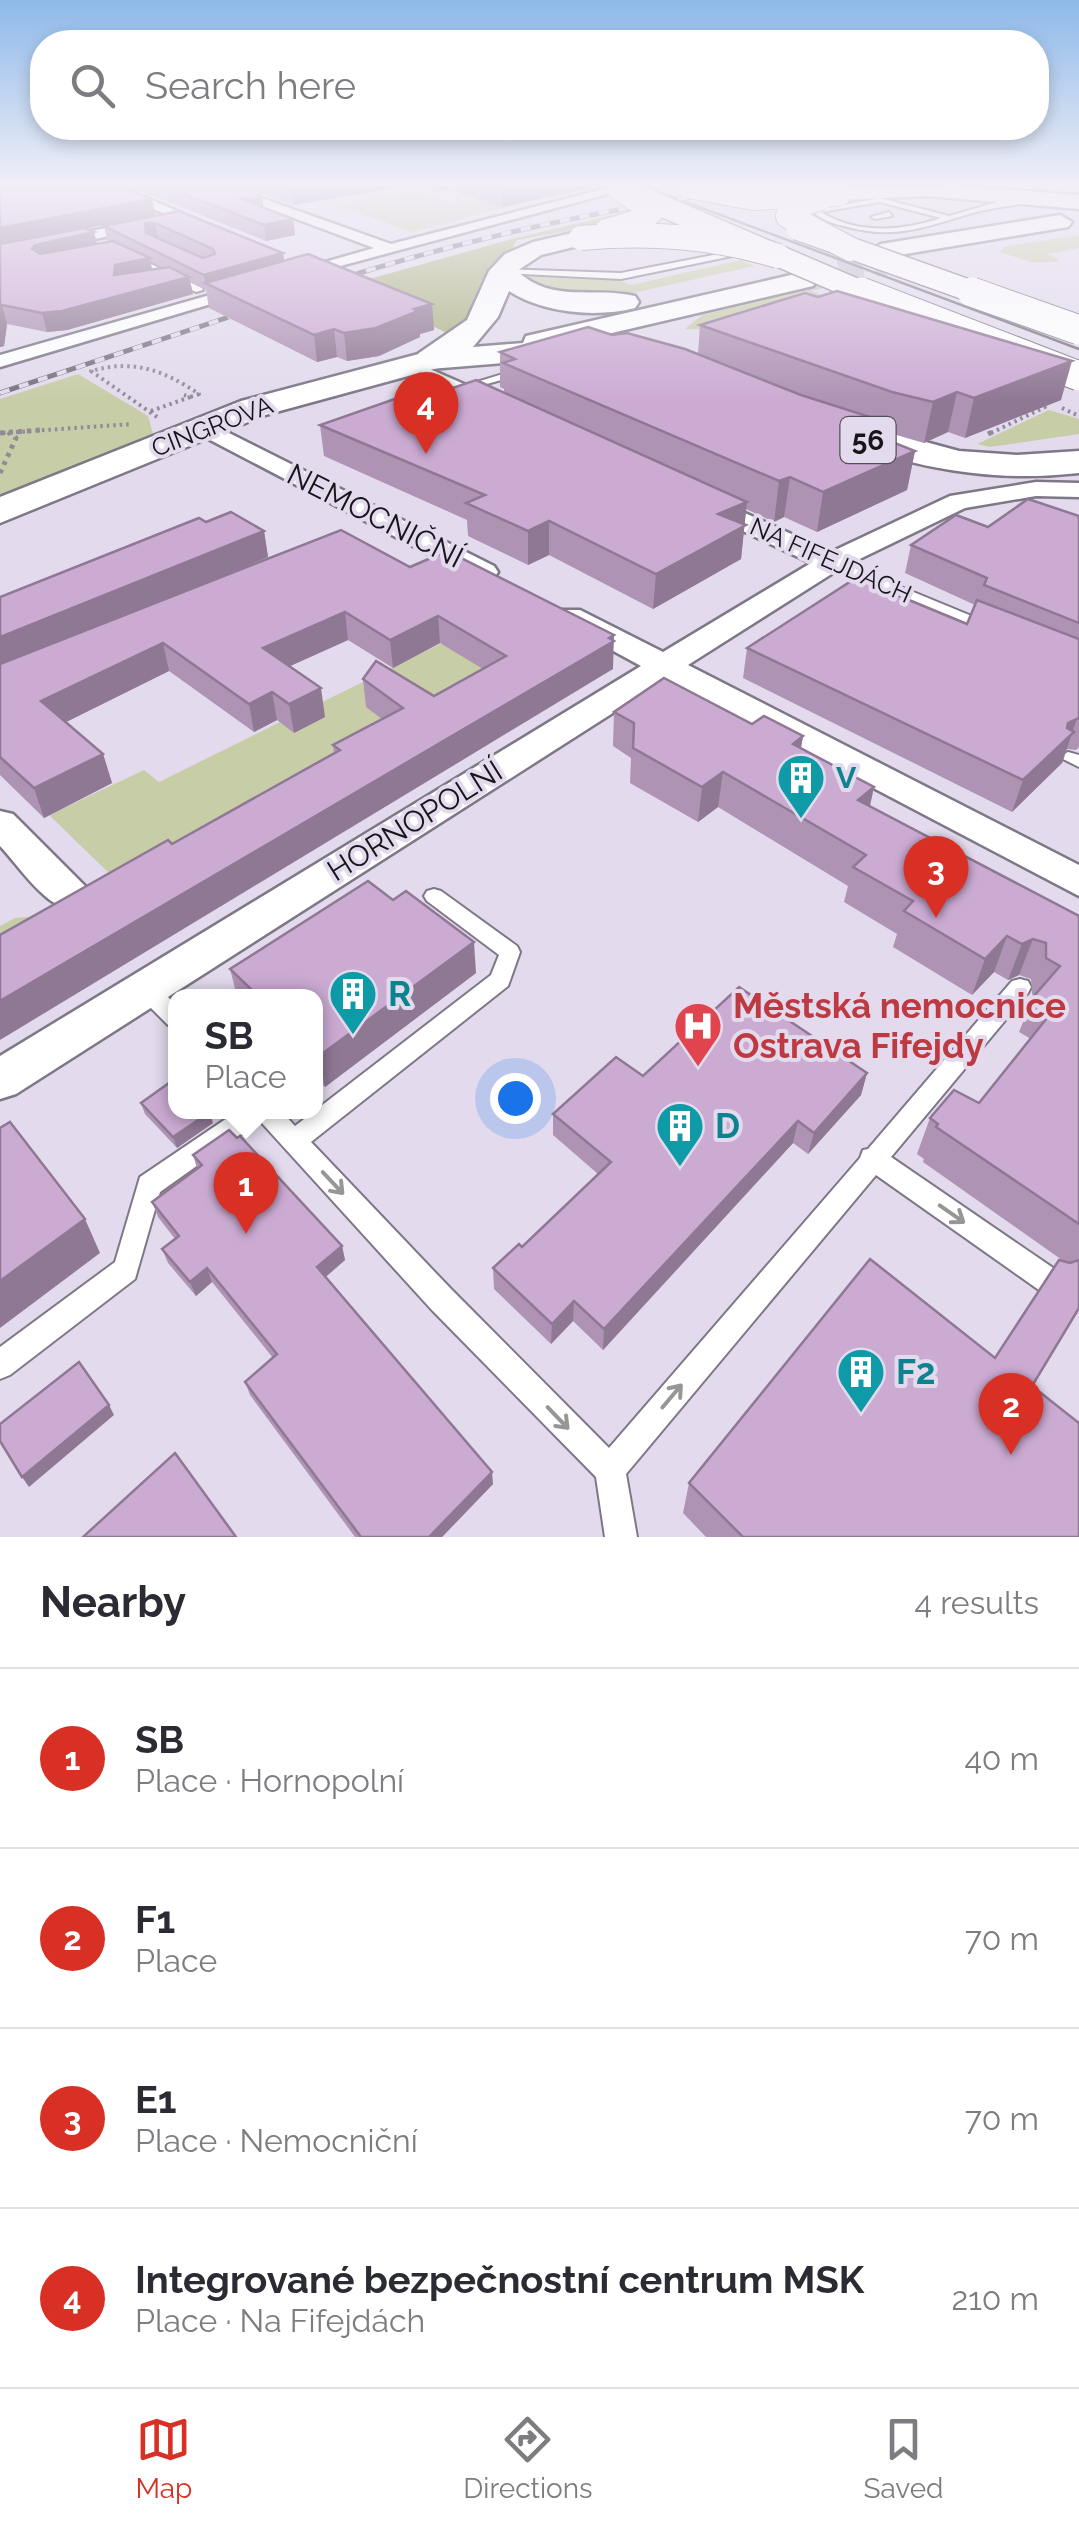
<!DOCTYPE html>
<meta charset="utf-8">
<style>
body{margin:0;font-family:Raleway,sans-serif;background:#f7f7f7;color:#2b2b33}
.you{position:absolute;left:515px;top:1098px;width:35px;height:35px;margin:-25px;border:8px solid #fff;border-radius:50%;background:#1a73e8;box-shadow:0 0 0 15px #1a73e833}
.badge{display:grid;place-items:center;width:65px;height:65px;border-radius:50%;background:#d93025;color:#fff;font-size:32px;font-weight:700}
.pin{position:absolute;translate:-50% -82px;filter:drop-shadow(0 2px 5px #0008)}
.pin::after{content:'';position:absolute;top:52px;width:35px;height:30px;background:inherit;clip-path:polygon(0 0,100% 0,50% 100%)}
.popup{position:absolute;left:168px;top:989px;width:155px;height:130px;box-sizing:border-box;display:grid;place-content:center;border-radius:20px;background:#fff;filter:drop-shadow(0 2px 8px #0005);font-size:32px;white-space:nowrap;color:#7c7c81}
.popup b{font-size:38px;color:#2b2b33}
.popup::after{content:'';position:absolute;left:50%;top:100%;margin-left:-20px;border:20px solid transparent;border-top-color:#fff}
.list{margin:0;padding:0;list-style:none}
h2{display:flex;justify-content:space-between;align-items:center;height:130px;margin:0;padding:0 40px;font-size:42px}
h2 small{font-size:32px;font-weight:400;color:#7c7c81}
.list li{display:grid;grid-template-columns:65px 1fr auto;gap:30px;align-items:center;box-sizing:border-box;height:180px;padding:0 40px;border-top:2px solid #e1e1e2}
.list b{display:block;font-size:38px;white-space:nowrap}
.list p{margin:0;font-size:32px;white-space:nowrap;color:#7c7c81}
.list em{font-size:32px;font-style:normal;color:#7c7c81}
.icon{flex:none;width:55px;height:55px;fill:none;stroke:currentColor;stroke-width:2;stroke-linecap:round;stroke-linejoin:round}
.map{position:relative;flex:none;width:1079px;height:1537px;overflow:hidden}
.search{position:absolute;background:#fff;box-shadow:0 5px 15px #0003;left:30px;right:30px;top:30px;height:110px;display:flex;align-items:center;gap:25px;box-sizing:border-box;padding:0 35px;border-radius:40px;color:#7c7c81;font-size:38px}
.sheet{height:850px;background:#fff}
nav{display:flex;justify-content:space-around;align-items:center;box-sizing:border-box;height:140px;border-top:2px solid #e1e1e2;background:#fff;font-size:28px;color:#7c7c81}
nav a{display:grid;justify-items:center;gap:5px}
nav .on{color:#d93025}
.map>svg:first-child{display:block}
.green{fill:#c7cda7}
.forest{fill:#adb483}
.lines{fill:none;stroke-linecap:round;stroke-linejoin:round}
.highway-tunnel{stroke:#c4bdcd;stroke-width:24;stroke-dasharray:24 12;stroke-linecap:butt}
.lane-casing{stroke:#7d7786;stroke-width:4}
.street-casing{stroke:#7d7786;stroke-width:5}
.primary-casing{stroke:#7d7786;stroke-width:5}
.highway-casing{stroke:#7d7786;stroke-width:5}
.path-far1{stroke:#918b98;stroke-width:4;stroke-dasharray:2.5 4;stroke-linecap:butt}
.path{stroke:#918b98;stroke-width:5;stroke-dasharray:4 5;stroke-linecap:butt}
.lane{fill:#fff;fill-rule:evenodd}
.street{fill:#fff;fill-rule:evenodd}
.primary{fill:#fff;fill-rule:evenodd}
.highway{fill:#fff;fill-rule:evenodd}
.tram{stroke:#79737f;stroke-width:2.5}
.rail-casing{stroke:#79737f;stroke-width:5}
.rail{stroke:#e3dbed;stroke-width:4;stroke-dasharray:10;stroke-linecap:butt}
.secondary-bridge-far1-casing{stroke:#7d7786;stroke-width:24;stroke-linecap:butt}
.secondary-bridge-casing{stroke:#7d7786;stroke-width:31;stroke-linecap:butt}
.highway-bridge-casing{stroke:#7d7786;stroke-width:26;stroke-linecap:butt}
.secondary-bridge-far1{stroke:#fff;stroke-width:21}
.secondary-bridge{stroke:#fff;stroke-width:29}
.highway-bridge{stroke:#fff;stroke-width:24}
.wall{fill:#af93b5;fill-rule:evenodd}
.shaded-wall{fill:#8f7894}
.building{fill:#ccabd3;stroke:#8f7894;stroke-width:2.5;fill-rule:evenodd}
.oneway{stroke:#979598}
.labels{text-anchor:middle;stroke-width:8;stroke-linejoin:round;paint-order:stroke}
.far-street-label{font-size:25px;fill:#17141a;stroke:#e3dbed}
.shield{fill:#e3dbed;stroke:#545059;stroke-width:2.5}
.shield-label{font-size:28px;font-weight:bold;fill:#17141a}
.street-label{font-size:30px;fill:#17141a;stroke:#e3dbed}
.culture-label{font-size:30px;font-weight:bold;fill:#0d838f;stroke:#e3dbed;text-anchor:start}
.near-culture-label{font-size:35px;font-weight:bold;fill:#0d838f;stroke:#e3dbed;text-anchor:start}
.near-health-label{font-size:35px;font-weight:bold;fill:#be3a42;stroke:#e3dbed;text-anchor:start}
</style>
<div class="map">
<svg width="1079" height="1537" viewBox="0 0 1079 1537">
<rect width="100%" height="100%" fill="#e3dbed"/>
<g class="green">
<polygon points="414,192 449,204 493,195 520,204 411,232 336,205"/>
<polygon points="1079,235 1079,248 1048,254 1059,259 1056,262 1031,262 1000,252 1004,247"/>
<path d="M741,260l13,6 -152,34 -60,-8 -18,-16c31,-3 79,-4 107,9z"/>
<polygon points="806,288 831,299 770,331 685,329 702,315"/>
<polygon points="78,374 148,416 154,437 0,500 0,399"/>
<polygon points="1049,410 1079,419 1079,434 990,447 977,444"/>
<polygon points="442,643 535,662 0,982 0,926 15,918 49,915 113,877 49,815 144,770 159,782 280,722 294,732 312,707"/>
</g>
<path class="forest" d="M637,209l-32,15 -88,16 -4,8c-46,25 -27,63 -64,86l-25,-12 -122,-24 210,-59z"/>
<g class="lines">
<polyline class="highway-tunnel" points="804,280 902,259"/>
<g class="lane-casing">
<g id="lane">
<path d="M880,198l69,18 49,-14h28c-14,5 -31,5 -46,9 -49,13 -80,30 -132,16 -14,-3 -25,-6 -36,-16zM880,202l61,16c-38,13 -84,17 -120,-6z"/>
<polygon points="889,212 892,216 875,219 871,217"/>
<polygon points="739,250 742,254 621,279 502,273 498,271 502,269 621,273"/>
<polygon points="132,255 202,288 203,290 196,292 129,259"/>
<polygon points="519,369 524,372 523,374 462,391 457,388"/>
<polygon points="831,558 991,624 993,627 991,630 981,630 826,565 824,562"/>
<polygon points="1068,752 1079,755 1079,767 1059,757"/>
<polygon points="434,889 441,891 517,946 520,952 508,986 311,1142 451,1289 609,1448 860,1158 863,1150 868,1149 1012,981 1020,979 1028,981 1031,987 1028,993 891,1157 1059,1272 1063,1281 1059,1290 1049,1294 1039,1290 876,1175 626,1474 637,1537 605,1537 596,1477 431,1309 260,1121 160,1192 135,1279 10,1375 0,1379 0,1347 115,1262 140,1177 236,1112 282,1112 295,1126 491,975 499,955 427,901 424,896 427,891"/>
<polygon points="146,981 154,983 176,1005 176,1028 168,1025 138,995 135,989 138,983"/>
</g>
</g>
<g class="street-casing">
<g id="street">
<polygon points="100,186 119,186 219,229 207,232"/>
<polygon points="208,186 228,186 391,244 608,188 615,192 318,272 0,367 0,355 374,248"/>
<polygon points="152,219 159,223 157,226 0,259 0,249"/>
<polygon points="423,366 507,403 510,408 507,413 491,413 416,376 413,372"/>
<polygon points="203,420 494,566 498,572 494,578 474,578 195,432 192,427"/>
<polygon points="1036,482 1079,483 1079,497 1036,496 965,508 841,568 688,665 1079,865 1079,896 666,679 16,1094 0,1099 0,1056 641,666 560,622 555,616 560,610 580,610 663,652 811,563 696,509 692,504 696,499 714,499 831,552 950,496"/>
<path d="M0,811l13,3 75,75 6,10 -6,10c-36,11 -65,-39 -88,-63z"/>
</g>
</g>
<g class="primary-casing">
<polygon id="primary" points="430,351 441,353 446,360 441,367 265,415 0,523 0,497 241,401"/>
</g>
<g class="highway-casing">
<g id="highway">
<polygon points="958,186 1079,195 1079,209 928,196 839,200 828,194 839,188"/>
<polygon points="1060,215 1072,222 1068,227 881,258 869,251 881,244"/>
<path d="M581,231l9,2 3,5 -3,5 -49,12 -24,16c36,33 76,15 118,25l4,6 -4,6c-39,10 -92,5 -126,-17l-11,26 -25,30 50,-4 3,-7 278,-64 13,8 -4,6 -231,54 9,8 -4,6 -11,3 -146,12 -11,-2 -5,-7 5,-7 48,-33 22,-49 16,-17 28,-12z"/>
<path d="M844,420l115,31 58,4 62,-4v22c-87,10 -165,-5 -247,-35l-6,-7 6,-7z"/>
</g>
</g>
<g class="path-far1">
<polyline points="1062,408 1079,416"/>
<polyline points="151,411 190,397 184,395"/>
<path d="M157,417l-66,-46c43,-12 72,-1 108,23l-9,3"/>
<polyline points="3,433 132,424"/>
<polyline points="991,433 1045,407 1049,399"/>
</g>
<g class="path">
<polyline points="0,433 40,430"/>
<polyline points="988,434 996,430"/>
<polyline points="0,473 16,438 8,432"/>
</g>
<use href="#lane" class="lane"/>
<use href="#street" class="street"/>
<use href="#primary" class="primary"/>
<use href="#highway" class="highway"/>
<polyline class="tram" points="643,186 1079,349"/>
<g class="rail-casing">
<g id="rail">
<path d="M328,283c144,-47 289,-77 439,-97"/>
<polyline points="0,393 253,309"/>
</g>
</g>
<use href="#rail" class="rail"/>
<g class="secondary-bridge-far1-casing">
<g id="secondary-bridge-far1">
<polyline points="618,187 867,294"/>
<polyline points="797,229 979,294"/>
</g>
</g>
<g class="secondary-bridge-casing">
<g id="secondary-bridge">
<polyline points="861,292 1079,376"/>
<polyline points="972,292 1079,330"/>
</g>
</g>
<g class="highway-bridge-casing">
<g id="highway-bridge">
<polyline points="689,186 753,198 839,194"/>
<polyline points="821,198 792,208 788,216 850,249"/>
<polyline points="607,231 640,221 652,211 618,187"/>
<path d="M581,238c68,-6 131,-2 197,18"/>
</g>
</g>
<use href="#secondary-bridge-far1" class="secondary-bridge-far1"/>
<use href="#secondary-bridge" class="secondary-bridge"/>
<use href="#highway-bridge" class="highway-bridge"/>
</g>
<g class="wall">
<path d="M0,186l152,13 3,16 -71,14 10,3 3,12 13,-2 -3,-2 -3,-14 75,-15 104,42 1,8 148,43 2,26 -14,4v3l-41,19 -32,5 -10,-4 -20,5 -108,-54 -3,-18 -16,-8 3,12 -126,36 -20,2 -40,-8 -3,22 -4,1zM154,237h4l41,19zM151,262l12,6 -11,2z"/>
<polygon points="129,186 235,186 263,207 293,219 295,235 266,241"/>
<polygon points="239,186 406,186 294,205"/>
<polygon points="419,186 592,186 592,188 502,207 447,189 437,191"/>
<polygon points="700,325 1061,400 965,438 948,432 924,443 893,434 891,442 915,451 907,490 817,532 784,517 774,522 746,509 741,559 653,609 549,555 528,565 468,536 467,520 324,456 320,425 438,393 504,392 504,389 500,387 500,352 612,335 698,354"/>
<polygon points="1079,516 1079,747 1076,750 1067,749 1062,763 1012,812 743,678 747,648 967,624 975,605 905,573 911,545 988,527"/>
<polygon points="206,522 264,531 268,557 201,585 410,567 613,641 613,669 172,844 334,754 333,745 382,719 366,707 363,679 434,696 483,669 440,643 393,668 348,640 290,666 325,717 294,733 277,720 254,732 169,671 66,722 103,754 112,783 44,818 0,775 0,597"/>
<polygon points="614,712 752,724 803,736 801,748 874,787 870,806 1079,916 1079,1309 1032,1386 1079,1537 706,1537 683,1513 689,1483 995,1358 1062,1260 923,1162 924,1159 917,1154 930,1118 979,1103 1031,1039 1019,1032 1034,996 1032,994 1031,979 1019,975 1008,980 994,972 972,995 893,947 897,934 844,902 848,886 718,807 698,822 630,783 631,758 613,746"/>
<polygon points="230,969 476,973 325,1087 316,1078 316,996 237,996"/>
<polygon points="867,1073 861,1095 808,1154 793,1143 603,1350 573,1321 551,1344 494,1289 493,1268 522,1247 598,1174 553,1135 553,1114 643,1076"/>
<polygon points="141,1103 213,1123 177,1148 145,1114"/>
<polygon points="193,1155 342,1246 345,1260 325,1277 493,1484 442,1537 355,1537 250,1395 245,1382 273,1358 212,1282 196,1296 168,1263 162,1249 175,1239 158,1217 152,1202 197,1168"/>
</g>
<g class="shaded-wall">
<polygon points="319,186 406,186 294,205 292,190"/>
<polygon points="437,186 447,186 447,189 437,191"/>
<polygon points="533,186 592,186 592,188 502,207 502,192"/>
<polygon points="262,196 264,211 241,199"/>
<polygon points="152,199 155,215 0,245 0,228"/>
<polygon points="293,219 295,235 266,241 264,225"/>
<polygon points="145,223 155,223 158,237 147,237 148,247"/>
<polygon points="94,232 98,249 39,261 32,249 35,245"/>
<polygon points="283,253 285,267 205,283 204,275"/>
<polygon points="150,258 153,276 114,275 115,265"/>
<polygon points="189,277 193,294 67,330 47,332 42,313"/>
<polygon points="432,304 434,330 420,334 420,337 379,356 347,361 344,333 414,309"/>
<polygon points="2,305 7,324 4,346 0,347 0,316"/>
<polygon points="334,329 337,357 317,362 314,335"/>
<polygon points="1072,361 1061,400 965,438 974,398"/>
<polygon points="957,392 948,432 924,443 933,402"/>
<polygon points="889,423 886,436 893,433 887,463 915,451 907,490 817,532 823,492 877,427"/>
<polygon points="790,477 784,517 774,522 779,481"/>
<polygon points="747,502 741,559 653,609 656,574 718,514"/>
<polygon points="549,521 549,555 528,565 528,531"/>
<polygon points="264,531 268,557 0,669 0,637"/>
<polygon points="345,612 348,640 268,676 263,648"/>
<polygon points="438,616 440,643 393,668 390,640"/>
<polygon points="614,635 613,669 0,1040 0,1001"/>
<polygon points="163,643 169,671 50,730 41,701"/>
<polygon points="321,688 325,717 294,733 289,704"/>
<polygon points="272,692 277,720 254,732 249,704"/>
<polygon points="1077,718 1062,763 1012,812 1023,780 1068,723"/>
<polygon points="803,736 797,770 793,744"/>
<polygon points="103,754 112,783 44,818 34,788"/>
<polygon points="723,772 718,807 698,822 702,787"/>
<polygon points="874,787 866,822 858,800"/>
<polygon points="1007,936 994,972 972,995 985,959"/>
<polygon points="1033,939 1019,975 1008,980 1022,944"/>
<polygon points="474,942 476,973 325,1087 319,1056"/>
<polygon points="867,1073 861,1095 808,1154 814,1133"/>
<polygon points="210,1112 213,1123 177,1148 173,1137"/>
<polygon points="798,1121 793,1143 603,1350 604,1329"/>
<polygon points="85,1219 100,1253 0,1328 0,1281"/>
<polygon points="342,1246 345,1260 320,1282 317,1267"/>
<polygon points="207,1268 212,1282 196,1296 190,1282"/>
<polygon points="574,1301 573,1321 551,1344 552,1324"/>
<polygon points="109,1405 114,1415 29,1487 22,1477"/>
<polygon points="492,1472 493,1484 442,1537 429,1537"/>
</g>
<g class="building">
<polygon points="0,186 121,186 152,199 0,228"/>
<polygon points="163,186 235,186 262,196 241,199 293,219 264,225"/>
<polygon points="279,186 319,186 292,190"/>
<polygon points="482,186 533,186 502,192"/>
<path d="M179,211l104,42 -79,22 -100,-49zM145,223h10l58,26 2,5 -12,4 -57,-25z"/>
<polygon points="84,228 94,232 35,245 32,249 40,254 113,241 150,258 115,265 114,275 169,267 189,277 62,311 42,313 2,305 0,316 0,244"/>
<polygon points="308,254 432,304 414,309 418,311 376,328 344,333 334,329 314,335 205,283"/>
<polygon points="837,291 1072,361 974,398 957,392 933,402 892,392 700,325 805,293 818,297"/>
<polygon points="588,327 612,335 627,333 685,349 801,395 889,423 877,427 893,433 882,438 915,451 823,492 790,477 779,481 503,363 515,359 500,352"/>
<polygon points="476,380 747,502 718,514 746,525 656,574 549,521 528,531 466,503 485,495 320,425 412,393 415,384 438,393"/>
<polygon points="1028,499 1079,516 1079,623 984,585 987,578 911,545 956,515 988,527"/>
<polygon points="231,512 264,531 0,637 0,597 199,518 206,522"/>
<polygon points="341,530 410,567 447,551 614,635 609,638 614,641 0,1001 0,935 168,840 172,844 340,750 333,745 403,708 363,679 376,661 434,696 506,656 438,616 390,640 345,612 263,648 321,688 289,704 272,692 249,704 163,643 41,701 103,754 34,788 0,757 0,664"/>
<polygon points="856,578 967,624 977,600 1079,639 1079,718 1068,723 1067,728 1074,732 1023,780 747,648"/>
<polygon points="664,678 752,724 764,716 803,736 793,744 874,787 858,800 1079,916 1079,1224 936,1127 938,1124 930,1118 954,1090 979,1103 1055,1008 1034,996 1060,966 1046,958 1046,943 1033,939 1022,944 1007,936 985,959 904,911 913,901 853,867 866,855 723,772 702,787 633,748 634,723 614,712"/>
<polygon points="368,881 393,900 406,891 474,942 319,1056 316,1052 316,996 258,996 230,969"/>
<polygon points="739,987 867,1073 814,1133 798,1121 604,1329 574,1301 552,1324 493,1268 519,1244 522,1247 611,1162 553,1114 616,1057 643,1076"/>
<polygon points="176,1078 176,1112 210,1112 173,1137 141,1103"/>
<polygon points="10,1122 85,1219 0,1281 0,1128"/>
<polygon points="229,1130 237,1138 240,1136 342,1246 317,1267 492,1472 429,1537 361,1537 245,1382 277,1354 207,1268 190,1282 162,1249 179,1236 152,1202 202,1165 193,1155"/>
<polygon points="870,1259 995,1358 1059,1260 1070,1263 1079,1260 1079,1308 1032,1386 1079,1423 1079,1537 743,1537 689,1483"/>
<polygon points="79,1362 109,1405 22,1477 0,1441 0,1424"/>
<polygon points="175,1453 236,1537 83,1537"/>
</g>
<defs><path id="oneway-shaft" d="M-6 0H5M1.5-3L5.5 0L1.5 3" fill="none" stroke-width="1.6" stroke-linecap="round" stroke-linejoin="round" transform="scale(2.5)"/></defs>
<g class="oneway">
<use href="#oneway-shaft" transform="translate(333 1183) rotate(47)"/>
<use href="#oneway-shaft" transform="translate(952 1214) rotate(35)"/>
<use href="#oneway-shaft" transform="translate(672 1396) rotate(-50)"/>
<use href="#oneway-shaft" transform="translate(558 1418) rotate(46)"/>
</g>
<linearGradient id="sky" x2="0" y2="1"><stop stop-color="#8db9e9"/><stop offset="0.46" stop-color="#f2eff7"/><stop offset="1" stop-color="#f2eff7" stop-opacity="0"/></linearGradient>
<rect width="1079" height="401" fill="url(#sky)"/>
<defs>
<g id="building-pin" transform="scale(2.5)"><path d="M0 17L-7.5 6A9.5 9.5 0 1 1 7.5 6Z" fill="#0f9aa8" stroke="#e3dbed"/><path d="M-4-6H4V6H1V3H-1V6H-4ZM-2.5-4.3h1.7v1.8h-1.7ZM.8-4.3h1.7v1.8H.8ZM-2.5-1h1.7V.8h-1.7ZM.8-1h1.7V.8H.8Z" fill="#fff"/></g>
<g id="hospital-pin" transform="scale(2.5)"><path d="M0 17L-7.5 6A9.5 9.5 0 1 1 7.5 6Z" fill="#e0444e" stroke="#e3dbed"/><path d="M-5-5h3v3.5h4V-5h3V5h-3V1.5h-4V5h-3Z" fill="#fff"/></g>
</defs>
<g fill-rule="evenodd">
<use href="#building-pin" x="801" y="778"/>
<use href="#building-pin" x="353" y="994"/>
<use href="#hospital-pin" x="698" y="1026"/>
<use href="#building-pin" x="680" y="1126"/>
<use href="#building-pin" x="861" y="1372"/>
</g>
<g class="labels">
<g class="far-street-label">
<text transform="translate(212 426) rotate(-21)" y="9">CINGROVA</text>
<text transform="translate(831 560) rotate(24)" y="9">NA FIFEJDÁCH</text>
</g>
<rect class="shield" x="840.5" y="417" width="55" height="46" rx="8"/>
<g class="shield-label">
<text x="868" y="450">56</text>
</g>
<g class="street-label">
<text transform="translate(375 516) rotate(27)" y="10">NEMOCNIČNÍ</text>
<text transform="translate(415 821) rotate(-32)" y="10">HORNOPOLNÍ</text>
</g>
<g class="culture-label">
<text x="836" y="788">V</text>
</g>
<g class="near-culture-label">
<text x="388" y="1006">R</text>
<text x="715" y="1138">D</text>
<text x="896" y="1384">F2</text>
</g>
<g class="near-health-label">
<text x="733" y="1018">Městská nemocnice<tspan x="733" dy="40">Ostrava Fifejdy</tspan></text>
</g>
</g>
</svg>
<div class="you"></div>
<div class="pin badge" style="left:246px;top:1234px">1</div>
<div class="popup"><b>SB</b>Place</div>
<div class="pin badge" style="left:1011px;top:1455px">2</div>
<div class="pin badge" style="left:936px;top:918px">3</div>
<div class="pin badge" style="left:426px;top:454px">4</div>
<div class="search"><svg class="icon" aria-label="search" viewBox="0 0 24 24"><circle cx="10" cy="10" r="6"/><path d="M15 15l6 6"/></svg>Search here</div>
</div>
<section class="sheet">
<h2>Nearby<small>4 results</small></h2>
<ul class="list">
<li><span class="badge">1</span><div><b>SB</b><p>Place · Hornopolní</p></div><em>40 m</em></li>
<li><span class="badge">2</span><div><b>F1</b><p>Place</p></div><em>70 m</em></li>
<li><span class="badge">3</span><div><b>E1</b><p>Place · Nemocniční</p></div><em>70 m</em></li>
<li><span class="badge">4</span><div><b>Integrované bezpečnostní centrum MSK</b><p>Place · Na Fifejdách</p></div><em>210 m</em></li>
</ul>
</section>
<nav>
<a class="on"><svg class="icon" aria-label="map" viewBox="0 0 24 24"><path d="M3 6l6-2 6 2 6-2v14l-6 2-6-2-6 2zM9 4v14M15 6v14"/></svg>Map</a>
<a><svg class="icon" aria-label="directions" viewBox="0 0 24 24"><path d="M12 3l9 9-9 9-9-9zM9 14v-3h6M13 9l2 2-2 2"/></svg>Directions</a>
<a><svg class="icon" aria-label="saved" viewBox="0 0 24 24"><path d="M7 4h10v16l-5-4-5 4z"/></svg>Saved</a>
</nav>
